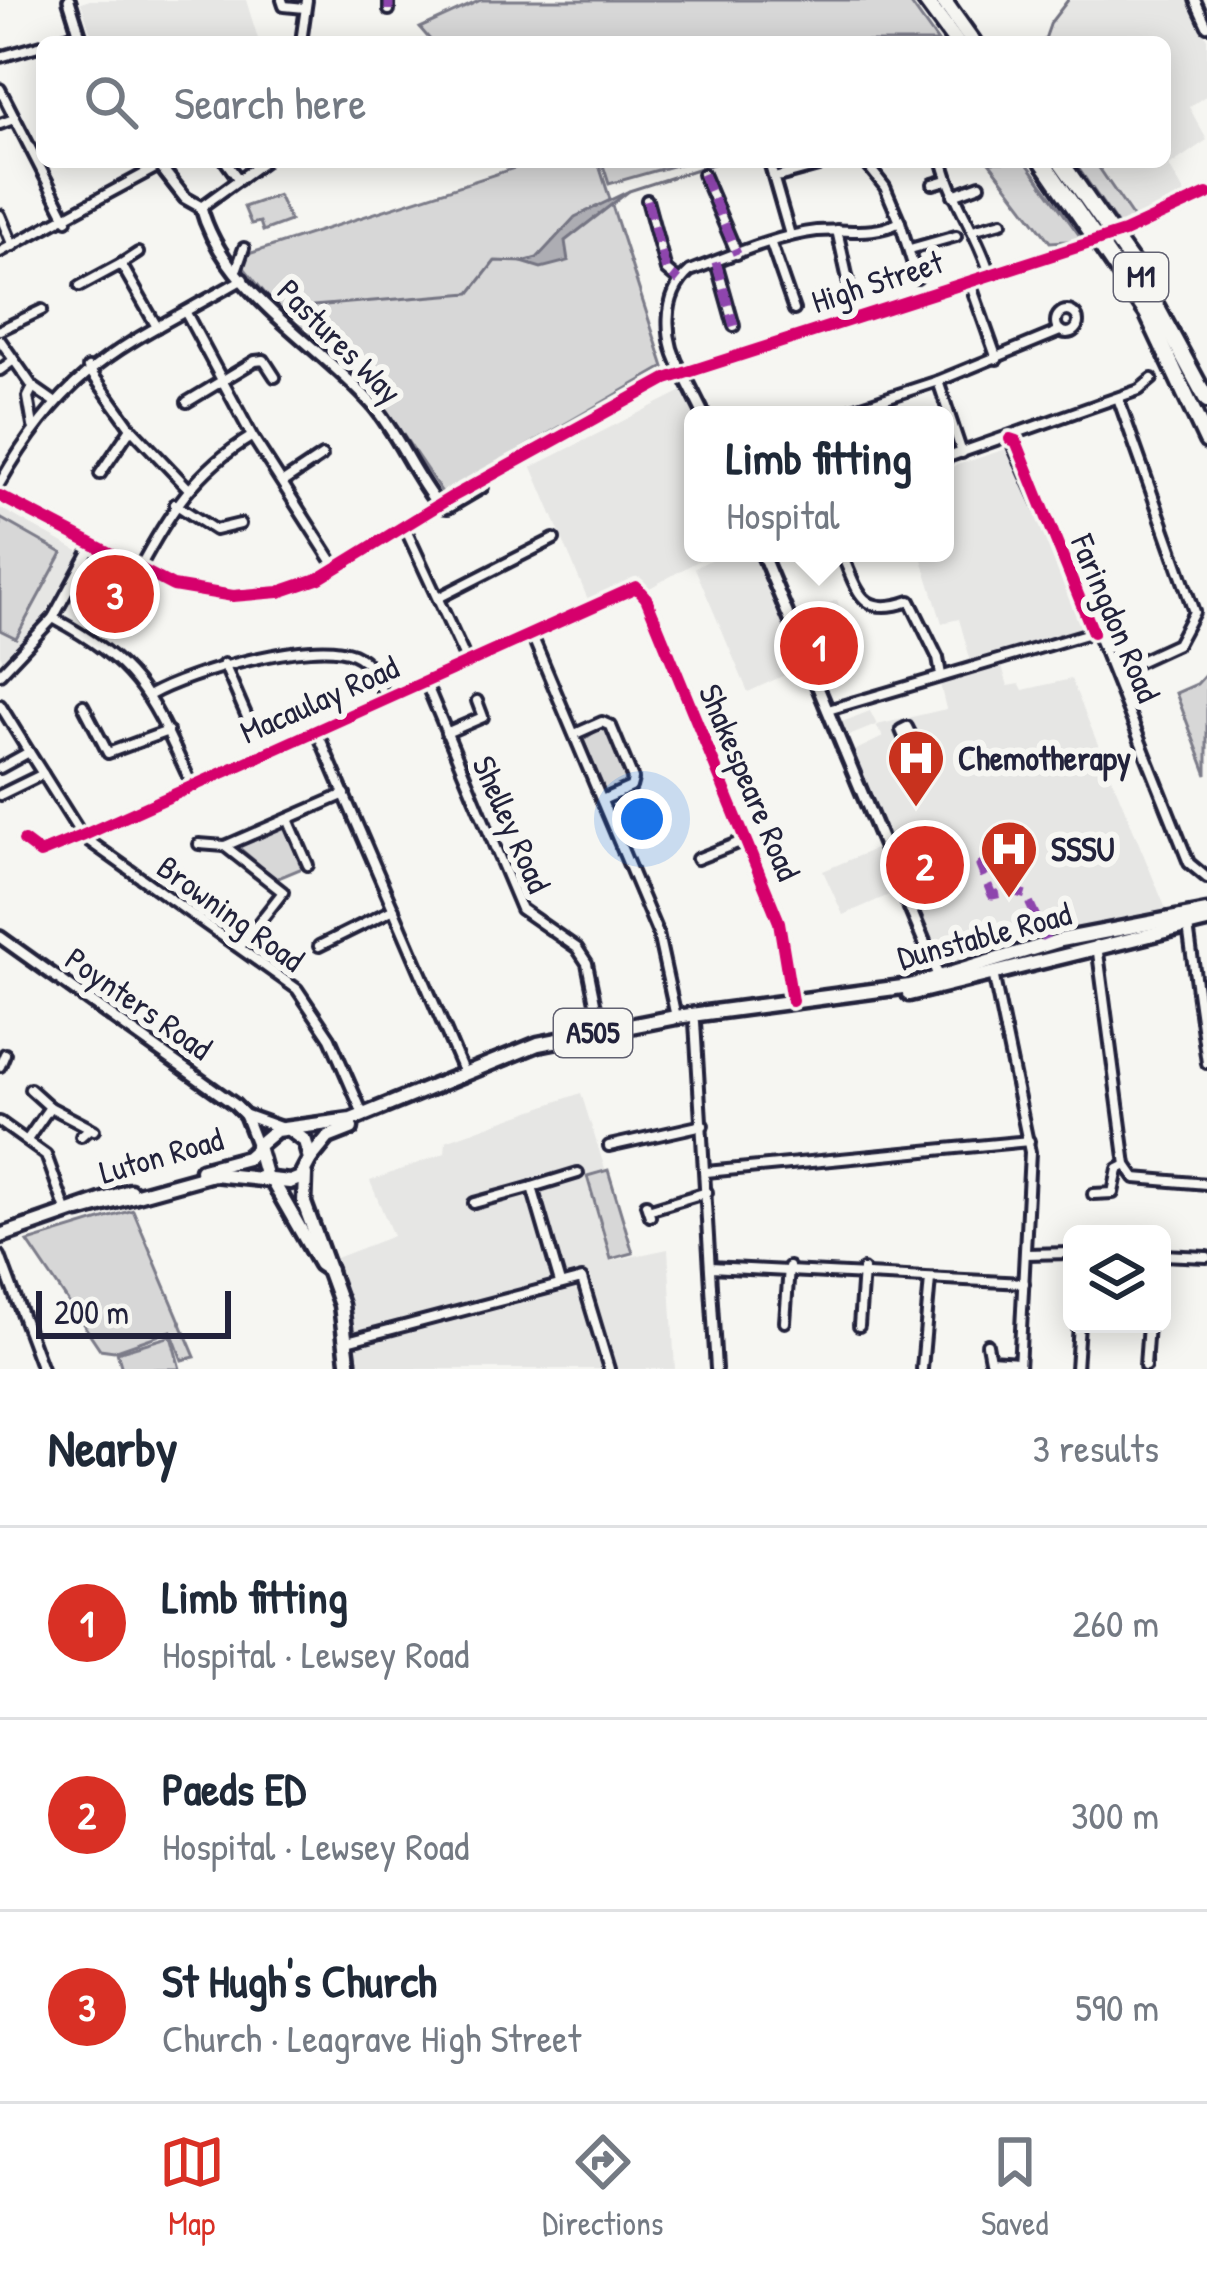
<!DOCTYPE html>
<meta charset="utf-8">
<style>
body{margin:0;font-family:"Patrick Hand",sans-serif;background:#f2f2f3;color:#1f2937}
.controls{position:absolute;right:36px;bottom:36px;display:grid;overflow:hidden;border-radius:18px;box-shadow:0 6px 30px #0003}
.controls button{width:108px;height:108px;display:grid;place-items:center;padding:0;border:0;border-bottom:3px solid #e0e1e3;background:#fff;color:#1f2937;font:60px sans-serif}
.scale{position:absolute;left:36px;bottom:30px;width:195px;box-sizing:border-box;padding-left:12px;border:6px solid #22223b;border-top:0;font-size:33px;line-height:42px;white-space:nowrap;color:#22223b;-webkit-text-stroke:9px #f6f6f2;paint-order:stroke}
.you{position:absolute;left:642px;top:819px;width:42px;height:42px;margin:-30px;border:9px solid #fff;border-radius:50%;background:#1a73e8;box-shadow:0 0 0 18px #1a73e833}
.badge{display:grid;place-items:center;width:78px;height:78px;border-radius:50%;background:#d93025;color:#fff;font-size:39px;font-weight:700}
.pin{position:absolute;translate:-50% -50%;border:6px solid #fff;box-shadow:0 3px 12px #0006}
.popup{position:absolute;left:684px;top:406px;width:270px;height:156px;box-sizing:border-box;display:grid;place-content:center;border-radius:18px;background:#fff;filter:drop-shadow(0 3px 9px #0005);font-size:39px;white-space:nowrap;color:#747a83}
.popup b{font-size:45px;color:#1f2937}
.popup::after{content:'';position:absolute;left:50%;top:100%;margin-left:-24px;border:24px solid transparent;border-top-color:#fff}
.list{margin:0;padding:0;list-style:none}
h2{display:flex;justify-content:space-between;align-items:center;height:156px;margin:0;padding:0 48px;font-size:51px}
h2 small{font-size:39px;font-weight:400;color:#747a83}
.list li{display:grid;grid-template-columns:78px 1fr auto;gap:36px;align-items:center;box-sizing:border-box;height:192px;padding:0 48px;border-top:3px solid #e0e1e3}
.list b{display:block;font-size:45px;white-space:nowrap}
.list p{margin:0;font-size:39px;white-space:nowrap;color:#747a83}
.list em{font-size:39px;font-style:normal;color:#747a83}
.icon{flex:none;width:66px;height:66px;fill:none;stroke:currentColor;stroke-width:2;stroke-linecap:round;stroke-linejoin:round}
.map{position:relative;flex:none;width:1207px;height:1369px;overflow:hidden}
.search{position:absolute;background:#fff;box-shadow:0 6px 30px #0003;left:36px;right:36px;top:36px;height:132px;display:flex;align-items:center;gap:30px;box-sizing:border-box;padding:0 42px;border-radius:18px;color:#747a83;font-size:45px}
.sheet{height:732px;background:#fff}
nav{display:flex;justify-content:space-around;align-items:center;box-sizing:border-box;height:168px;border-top:3px solid #e0e1e3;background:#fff;font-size:33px;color:#747a83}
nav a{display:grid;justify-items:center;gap:6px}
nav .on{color:#d93025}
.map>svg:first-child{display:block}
.built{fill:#e6e6e4}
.green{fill:#d7d7d7;stroke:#7c7c89;stroke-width:3}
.water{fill:#adadb3;stroke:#757583;stroke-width:3}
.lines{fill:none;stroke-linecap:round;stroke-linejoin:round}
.stream{stroke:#757583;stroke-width:3}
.street-casing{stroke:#22223b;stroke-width:16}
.secondary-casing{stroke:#22223b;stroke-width:18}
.primary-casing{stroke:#22223b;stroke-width:21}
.highway-casing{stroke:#22223b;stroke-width:22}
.street{stroke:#f6f6f2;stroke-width:8}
.secondary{stroke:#f6f6f2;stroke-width:9}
.primary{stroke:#f6f6f2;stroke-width:12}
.highway{stroke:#f6f6f2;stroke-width:14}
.quiet{stroke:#8e44ad;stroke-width:9;stroke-dasharray:18 9;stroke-linecap:butt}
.cycleway-casing{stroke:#f6f6f2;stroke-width:20}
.cycleway{stroke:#d6006c;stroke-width:12}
.labels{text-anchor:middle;stroke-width:12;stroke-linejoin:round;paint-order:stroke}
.shield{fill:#f6f6f2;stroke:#626272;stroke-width:3}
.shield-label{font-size:30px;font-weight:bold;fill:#22223b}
.street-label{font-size:33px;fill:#22223b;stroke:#f6f6f2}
.poi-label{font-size:33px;font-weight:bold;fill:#22223b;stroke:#f6f6f2;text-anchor:start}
</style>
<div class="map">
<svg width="1207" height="1369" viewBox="0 0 1207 1369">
<rect width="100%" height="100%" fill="#f6f6f2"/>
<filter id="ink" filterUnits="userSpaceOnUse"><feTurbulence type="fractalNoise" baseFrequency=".00833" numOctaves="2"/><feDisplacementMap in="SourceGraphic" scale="24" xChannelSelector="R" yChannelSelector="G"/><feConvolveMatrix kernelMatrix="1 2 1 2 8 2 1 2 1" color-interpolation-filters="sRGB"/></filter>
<g filter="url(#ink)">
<g class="built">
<polygon points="90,0 246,0 259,42 94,42 81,3"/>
<polygon points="1070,0 1188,0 1207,39 1207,95 1189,107 1207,140 1169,166 1188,199 1136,222 1095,162 1165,162 1165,42 1046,42 1055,15"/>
<polygon points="684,390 694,415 693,553 712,553 648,589 632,583 589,602 532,467"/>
<polygon points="1009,448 1086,626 971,662 959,619 942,623 920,553 945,553 945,469"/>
<polygon points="0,508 80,552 36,631 5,664 0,655"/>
<polygon points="723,553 752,553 802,667 748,692 695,568"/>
<polygon points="837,600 857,648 817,663 796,616"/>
<polygon points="1001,663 1008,686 1020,684 1023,690 1071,679 1168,914 943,963 854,751 883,737 876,725 849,736 842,722 870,711 877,725 946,709 939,680"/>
<polygon points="877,848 896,892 843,915 823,871"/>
<polygon points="581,1093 605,1169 586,1175 611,1261 668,1249 675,1369 354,1369 333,1259 393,1236 370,1181 445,1153 446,1141"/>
</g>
<g class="green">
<polygon points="481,0 908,0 938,42 432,42 420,28"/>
<polygon points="533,162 598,162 664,367 443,494 387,411 267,296 236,258"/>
<polygon points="602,162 686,162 609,184"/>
<polygon points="989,162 1026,162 1083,240 1050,242"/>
<polygon points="1074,162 1095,162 1136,222 1120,228"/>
<polygon points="278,195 290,221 263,231 260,222 251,224 244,207"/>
<polygon points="0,518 62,553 16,638 0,630"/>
<polygon points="1207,673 1207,775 1176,693 1197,684"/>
<polygon points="601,727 609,729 630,778 612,793 605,791 583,740"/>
<polygon points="280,825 289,827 305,867 276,879 238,847"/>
<polygon points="608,1170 633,1253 611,1259 587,1176"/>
<polygon points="133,1210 195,1357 182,1360 171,1331 114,1351 100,1349 28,1242"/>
<polygon points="171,1336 180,1369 122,1369 117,1352"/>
</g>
<polygon class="water" points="629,191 565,241 568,261 541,268 522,262 537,258 575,217"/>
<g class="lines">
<g class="stream">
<polyline points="1044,42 1051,22 1068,0"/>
<polyline points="629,191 719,162"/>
<polyline points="313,306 470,293 495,261 525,262"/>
</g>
<g class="street-casing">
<g id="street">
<polyline points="282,0 284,6 305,8"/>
<polyline points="1195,0 1207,26"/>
<polyline points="389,10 389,0"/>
<polyline points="50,42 78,33"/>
<polyline points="301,42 307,0"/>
<polyline points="0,57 42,45"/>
<polyline points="0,89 67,220"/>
<polyline points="0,124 11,120"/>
<polyline points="226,162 239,180"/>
<polyline points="769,162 790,235"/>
<polyline points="865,162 885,187 900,222"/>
<path d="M943,162c10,40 34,70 47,112"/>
<polyline points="703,174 737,254"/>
<polyline points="774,178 818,166"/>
<polyline points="933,184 947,180"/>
<polyline points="953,195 980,185"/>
<polyline points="647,200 666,270 679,281"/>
<polyline points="201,207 263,162"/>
<polyline points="0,215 13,246"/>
<polyline points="976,229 1002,222"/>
<polyline points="837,230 852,298"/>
<polyline points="771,244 794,310"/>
<polyline points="910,249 956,236"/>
<polyline points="0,252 159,166"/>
<polyline points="138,253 121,264 157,327"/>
<polyline points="716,262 734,326"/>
<polyline points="237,268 244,248"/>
<polyline points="969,280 997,359"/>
<polyline points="80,286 121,264"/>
<circle cx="1067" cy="322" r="11"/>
<polyline points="186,313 252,436 337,569"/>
<polyline points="0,330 42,310"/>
<polyline points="0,340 33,387 28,397 33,426"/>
<polyline points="88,368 131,428 188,488"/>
<polyline points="0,370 11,362"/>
<path d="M683,373c-19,-31 -22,-77 7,-102 40,-15 85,-35 127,-40 31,-3 53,6 83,-9l17,56"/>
<polyline points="938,381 962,453"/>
<polyline points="33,387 53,401"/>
<polyline points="187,402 255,361 264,360 275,377"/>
<polyline points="834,415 938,381 1060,331"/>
<polyline points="1010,439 1093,623 1189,863 1207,878"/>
<polyline points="945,458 1139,390 1152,379"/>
<polyline points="100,474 131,428"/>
<polyline points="283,482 322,456"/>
<path d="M0,483c70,-123 127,-137 243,-204"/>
<polyline points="175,504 215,530 240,524"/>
<polyline points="405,528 467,662"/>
<path d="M841,553c18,39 19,65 69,48l28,57 3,17"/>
<path d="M139,569c30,-56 57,-99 112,-132"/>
<polyline points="438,598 554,539"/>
<path d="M53,618c89,48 98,79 139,167"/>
<polyline points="531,633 658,934 676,1017"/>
<polyline points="224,664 247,717"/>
<polyline points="1114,673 1177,644 1194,612 1118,398"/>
<polyline points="0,674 53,618 92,546"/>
<polyline points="425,681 521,909 577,948 587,963 601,1032"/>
<path d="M150,695c38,-22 162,-58 203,-41 19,8 25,27 32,44"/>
<polyline points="0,705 29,752 0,768"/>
<polyline points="83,705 108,753 168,731"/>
<polyline points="828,710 1093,632"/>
<polygon points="907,727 910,733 904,737 901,730"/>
<polyline points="316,729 463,1071"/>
<polyline points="446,733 483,717 477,701"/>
<polyline points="575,734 602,722 611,726 633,779 631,787 602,800"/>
<polyline points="29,752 43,774"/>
<polyline points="0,795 43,774 82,836 297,989 330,1038 363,1114"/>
<polyline points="288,819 308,865"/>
<polyline points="24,841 40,853 82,836 636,587 646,598 779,922 792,1001"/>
<polyline points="199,844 225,846 345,794"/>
<polyline points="226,847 283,892 240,947"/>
<polyline points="697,859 745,840"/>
<polyline points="1188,926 1207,1063"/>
<polyline points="1097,945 1126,1165 1135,1178 1207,1184"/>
<polyline points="319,946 394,909"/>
<polyline points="993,973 1030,1152 1019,1369"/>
<polyline points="695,1022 716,1369"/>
<polyline points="0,1066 5,1054"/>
<polyline points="30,1089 50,1107 94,1130"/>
<polyline points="0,1122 46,1155 67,1213"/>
<polyline points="81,1136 90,1128"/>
<polyline points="27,1140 50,1107"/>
<polyline points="609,1146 703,1125"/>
<polyline points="706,1172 1029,1141"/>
<polyline points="532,1187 578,1173"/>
<polyline points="1093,1194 1113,1193 1118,1169 1126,1165"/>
<polyline points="474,1203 532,1187 560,1283"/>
<polyline points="646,1204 650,1216"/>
<polyline points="648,1210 707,1192"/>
<polyline points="1025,1254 1072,1253"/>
<polyline points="1162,1255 1207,1257"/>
<polyline points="0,1256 42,1369"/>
<polyline points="710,1267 1024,1283"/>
<polyline points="785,1322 789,1267"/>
<polyline points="859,1326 863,1270"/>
<polyline points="347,1341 582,1279 609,1369"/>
<polyline points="987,1344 990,1360 1019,1362"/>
<polyline points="1145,1366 1148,1324"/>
<polyline points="922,1369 930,1279"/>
<polyline points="1076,1369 1079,1324"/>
</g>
</g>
<g class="secondary-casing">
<g id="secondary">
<polyline points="69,0 82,42"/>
<path d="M157,162l28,36 16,9c22,84 117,136 171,197 26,30 41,70 67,102"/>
<polyline points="1124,232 1207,194"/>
<polyline points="683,373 704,415"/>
<polyline points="0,496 173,586 233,596 279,592 320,578 450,498 666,379 1089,243"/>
<polyline points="439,506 448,507 482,487"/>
<polyline points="762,553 940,980"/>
<polyline points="0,937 234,1104 245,1115 257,1146"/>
<polyline points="245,1115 284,1129"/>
</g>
</g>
<g class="primary-casing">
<g id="primary">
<polyline points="909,994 1207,921"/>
<polyline points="310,1159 328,1137 351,1128"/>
<polyline points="202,1170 247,1158 256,1150"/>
<polyline points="305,1174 304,1203 341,1305 349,1369"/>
<polyline points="266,1178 257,1146 276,1130 351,1120 538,1044 676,1017 910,986 1061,940 1207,912"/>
<polyline points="273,1182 320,1264 329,1270"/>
<polyline points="79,1211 213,1174 290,1182 300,1178 310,1159 305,1141 290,1130"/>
<polyline points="0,1236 130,1191"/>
</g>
</g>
<g class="highway-casing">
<g id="highway">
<polyline points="925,0 956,42"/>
<polyline points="943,0 973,42"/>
<polyline points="1043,162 1147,313 1207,441"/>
<polyline points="1061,162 1135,267 1207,400"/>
</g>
</g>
<use href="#street" class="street"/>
<use href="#secondary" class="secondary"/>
<use href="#primary" class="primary"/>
<use href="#highway" class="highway"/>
<g class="quiet">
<polyline points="389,10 389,0"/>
<polyline points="703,174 737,254"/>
<polyline points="647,200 666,270 679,281"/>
<polyline points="716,262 734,326"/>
<polyline points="985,862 980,866 992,895 1012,891 1026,895 1046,939"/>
</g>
<g class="cycleway-casing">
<g id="cycleway">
<polyline points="1010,439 1016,441 1093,632"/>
<polyline points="0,496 173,586 233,596 279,592 320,578 450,498 666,379 1124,232 1207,194"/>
<polyline points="24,841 40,853 82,836 636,587 646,598 779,922 792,1001"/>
</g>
</g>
<use href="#cycleway" class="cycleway"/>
</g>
</g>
<defs>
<g id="hospital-pin" transform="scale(3)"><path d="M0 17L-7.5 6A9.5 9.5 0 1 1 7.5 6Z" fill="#c8321e" stroke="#f6f6f2"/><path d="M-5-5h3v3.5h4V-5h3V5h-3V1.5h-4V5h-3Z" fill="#fff"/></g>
</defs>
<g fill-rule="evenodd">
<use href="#hospital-pin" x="916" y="758"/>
<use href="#hospital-pin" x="1009" y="849"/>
</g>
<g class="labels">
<g class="shield">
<rect x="1114" y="253" width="54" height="48" rx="9"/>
<rect x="554" y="1009" width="78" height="48" rx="9"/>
</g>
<g class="shield-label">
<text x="1141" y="287">M1</text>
<text x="593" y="1043">A505</text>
</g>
<g class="street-label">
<text transform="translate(877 281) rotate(-18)" y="12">High Street</text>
<text transform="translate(340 341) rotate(45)" y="12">Pastures Way</text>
<text transform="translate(1116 618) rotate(67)" y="12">Faringdon Road</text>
<text transform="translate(319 699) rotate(-24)" y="12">Macaulay Road</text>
<text transform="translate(750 782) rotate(67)" y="12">Shakespeare Road</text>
<text transform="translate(512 824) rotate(66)" y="12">Shelley Road</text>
<text transform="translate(231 913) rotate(36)" y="12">Browning Road</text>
<text transform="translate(984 935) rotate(-15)" y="12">Dunstable Road</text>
<text transform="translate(139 1003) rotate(35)" y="12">Poynters Road</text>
<text transform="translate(161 1155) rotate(-16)" y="12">Luton Road</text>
</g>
<g class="poi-label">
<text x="958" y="770">Chemotherapy</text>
<text x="1051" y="861">SSSU</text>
</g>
</g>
</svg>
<div class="controls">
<button><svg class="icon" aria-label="layers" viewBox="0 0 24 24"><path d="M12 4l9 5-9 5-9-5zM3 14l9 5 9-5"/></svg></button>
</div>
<div class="scale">200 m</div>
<div class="you"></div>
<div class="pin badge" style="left:819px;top:646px">1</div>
<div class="popup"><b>Limb fitting</b>Hospital</div>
<div class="pin badge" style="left:925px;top:865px">2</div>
<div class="pin badge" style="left:115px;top:594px">3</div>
<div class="search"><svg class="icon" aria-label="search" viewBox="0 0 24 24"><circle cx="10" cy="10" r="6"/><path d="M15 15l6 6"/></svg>Search here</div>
</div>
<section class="sheet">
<h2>Nearby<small>3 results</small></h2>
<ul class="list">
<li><span class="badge">1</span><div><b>Limb fitting</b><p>Hospital · Lewsey Road</p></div><em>260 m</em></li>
<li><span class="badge">2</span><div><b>Paeds ED</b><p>Hospital · Lewsey Road</p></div><em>300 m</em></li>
<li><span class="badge">3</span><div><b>St Hugh's Church</b><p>Church · Leagrave High Street</p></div><em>590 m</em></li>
</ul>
</section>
<nav>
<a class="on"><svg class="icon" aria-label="map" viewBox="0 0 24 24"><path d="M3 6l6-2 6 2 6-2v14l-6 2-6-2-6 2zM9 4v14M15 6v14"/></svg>Map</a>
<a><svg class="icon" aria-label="directions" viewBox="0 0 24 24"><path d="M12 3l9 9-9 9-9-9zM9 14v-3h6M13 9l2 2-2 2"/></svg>Directions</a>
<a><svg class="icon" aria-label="saved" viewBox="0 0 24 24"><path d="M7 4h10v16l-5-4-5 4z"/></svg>Saved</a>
</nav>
